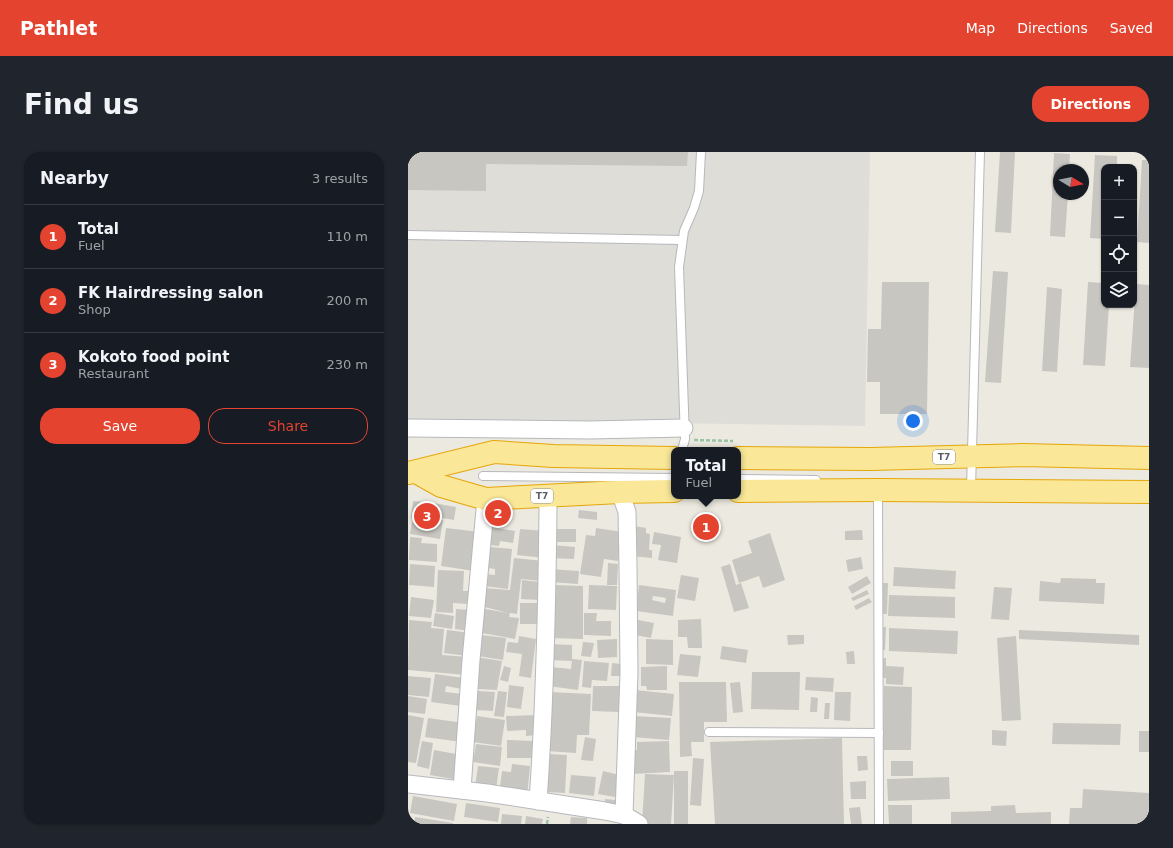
<!DOCTYPE html>
<meta charset="utf-8">
<style>
body{margin:0;font-family:"DejaVu Sans",sans-serif;background:#20242c;color:#f1f3f6}
.controls{position:absolute;right:12px;top:12px;display:grid;overflow:hidden;border-radius:8px;box-shadow:0 1px 3px #0004}
.controls button{width:36px;height:36px;display:grid;place-items:center;padding:0;border:0;border-bottom:1px solid #363941;background:#171b24;color:#f1f3f6;font:20px sans-serif}
.compass{position:absolute;left:645px;top:12px;width:36px;height:36px;border-radius:50%;background:#171b24;box-shadow:0 1px 3px #0004;rotate:100deg}
.you{position:absolute;left:505px;top:269px;width:14px;height:14px;margin:-10px;border:3px solid #fff;border-radius:50%;background:#1a73e8;box-shadow:0 0 0 6px #1a73e833}
.badge{display:grid;place-items:center;width:26px;height:26px;border-radius:50%;background:#e3432f;color:#fff;font-size:13px;font-weight:700}
.pin{position:absolute;translate:-50% -50%;border:2px solid #fff;box-shadow:0 1px 4px #0006}
.popup{position:absolute;left:263px;top:295px;width:70px;height:52px;box-sizing:border-box;display:grid;place-content:center;border-radius:8px;background:#171b24;filter:drop-shadow(0 1px 3px #0005);font-size:13px;white-space:nowrap;color:#9ea1a6}
.popup b{font-size:15px;color:#f1f3f6}
.popup::after{content:'';position:absolute;left:50%;top:100%;margin-left:-8px;border:8px solid transparent;border-top-color:#171b24}
.list{margin:0;padding:0;list-style:none}
h2{display:flex;justify-content:space-between;align-items:center;height:52px;margin:0;padding:0 16px;font-size:17px}
h2 small{font-size:13px;font-weight:400;color:#9ea1a6}
.list li{display:grid;grid-template-columns:26px 1fr auto;gap:12px;align-items:center;box-sizing:border-box;height:64px;padding:0 16px;border-top:1px solid #363941}
.list b{display:block;font-size:15px;white-space:nowrap}
.list p{margin:0;font-size:13px;white-space:nowrap;color:#9ea1a6}
.list em{font-size:13px;font-style:normal;color:#9ea1a6}
.actions{display:flex;gap:8px;padding:12px 16px}
.actions a{flex:1;padding:9px 0;border:1px solid #e3432f;border-radius:16px;text-align:center;font-size:14px;color:#e3432f}
.actions .main{background:#e3432f;color:#fff}
.icon{flex:none;width:22px;height:22px;fill:none;stroke:currentColor;stroke-width:2;stroke-linecap:round;stroke-linejoin:round}
.map{position:relative;flex:none;width:741px;height:672px;overflow:hidden;border-radius:16px}
header{display:flex;align-items:center;gap:24px;box-sizing:border-box;height:56px;padding:0 20px;background:#e3432f;color:#fff}
header strong{font-size:19px}
nav{display:flex;gap:22px;margin-inline-start:auto;font-size:14px}
.intro{display:flex;align-items:center;justify-content:space-between;box-sizing:border-box;height:96px;padding:0 24px}
h1{margin:0;font-size:28px}
.button{padding:10px 18px;border-radius:16px;background:#e3432f;color:#fff;font-size:14px;font-weight:700}
main{display:flex;gap:24px;padding:0 24px}
aside{flex:1;background:#171b24;border-radius:16px;box-shadow:0 1px 3px #0004}
.map>svg:first-child{display:block}
.industrial{fill:#dfddd8}
.building{fill:#c8c6c0;fill-rule:evenodd}
.lines{fill:none;stroke-linecap:round;stroke-linejoin:round}
.service-casing{stroke:#b6b8bd;stroke-width:10}
.minor-casing{stroke:#b6b8bd;stroke-width:19}
.trunk-casing{stroke:#e5a608;stroke-width:24}
.path{stroke:#97c3a5;stroke-width:2.5;stroke-dasharray:4 2;stroke-linecap:butt}
.service{stroke:#fff;stroke-width:8}
.minor{stroke:#fff;stroke-width:17}
.trunk{stroke:#fae898;stroke-width:22}
.labels{text-anchor:middle;stroke-width:3;stroke-linejoin:round;paint-order:stroke}
.shield{fill:#fff;stroke:#8b8d90;stroke-width:1}
.shield-label{font-size:9px;font-weight:bold;fill:#595c61}
</style>
<header>
<strong>Pathlet</strong>
<nav><a>Map</a><a>Directions</a><a>Saved</a></nav>
</header>
<div class="intro"><h1>Find us</h1><a class="button">Directions</a></div>
<main>
<aside>
<h2>Nearby<small>3 results</small></h2>
<ul class="list">
<li><span class="badge">1</span><div><b>Total</b><p>Fuel</p></div><em>110 m</em></li>
<li><span class="badge">2</span><div><b>FK Hairdressing salon</b><p>Shop</p></div><em>200 m</em></li>
<li><span class="badge">3</span><div><b>Kokoto food point</b><p>Restaurant</p></div><em>230 m</em></li>
</ul>
<div class="actions"><a class="main">Save</a><a>Share</a></div>
</aside>
<div class="map">
<svg width="741" height="672" viewBox="0 0 741 672">
<rect width="100%" height="100%" fill="#eceae0"/>
<polygon class="industrial" points="0,0 462,0 457,274 0,267"/>
<g class="building">
<polygon points="0,0 280,0 279,14 78,12 78,39 0,38"/>
<polygon points="592,0 607,0 603,81 587,80"/>
<polygon points="646,1 662,2 661,18 651,18 651,42 660,42 657,85 642,84"/>
<polygon points="687,3 709,4 709,15 696,15 696,87 682,86"/>
<polygon points="734,8 741,8 741,91 729,90"/>
<polygon points="585,119 600,120 593,231 577,230"/>
<polygon points="474,130 521,130 519,262 472,262 472,230 459,230 460,177 473,177"/>
<polygon points="680,130 696,131 696,153 701,153 697,214 675,213"/>
<polygon points="728,132 741,133 741,216 722,215"/>
<polygon points="639,135 654,137 649,220 634,219"/>
<polygon points="5,349 17,350 16,367 3,366"/>
<polygon points="19,350 48,355 46,368 17,363"/>
<polygon points="171,358 189,360 189,368 170,366"/>
<polygon points="21,366 35,368 32,387 2,382 4,370 21,372"/>
<polygon points="226,374 238,376 238,381 242,382 241,398 244,398 244,406 223,404"/>
<polygon points="83,375 107,379 105,391 92,389 91,394 81,393"/>
<polygon points="38,376 72,380 66,419 33,414"/>
<polygon points="188,376 215,380 210,409 196,407 193,425 172,422 178,383 187,384"/>
<polygon points="112,377 138,379 136,406 109,403"/>
<rect x="143" y="377" width="25" height="13"/>
<polygon points="454,378 455,388 437,388 437,379"/>
<polygon points="246,380 273,385 269,411 250,408 253,393 244,392"/>
<polygon points="362,381 377,428 355,436 351,424 331,431 324,408 344,401 340,389"/>
<polygon points="2,385 14,386 13,391 29,392 29,410 1,408"/>
<polygon points="143,393 167,395 166,407 142,406"/>
<polygon points="82,395 104,397 100,437 76,434 77,422 87,423 87,417 80,416"/>
<polygon points="453,405 455,417 440,420 438,408"/>
<polygon points="106,406 136,409 134,429 113,427 109,462 102,461 101,465 111,466 107,487 68,480 72,456 100,461 73,454 76,436 102,438"/>
<polygon points="200,411 210,412 209,433 199,433"/>
<polygon points="2,412 27,414 26,435 1,433"/>
<polygon points="322,412 328,433 333,431 341,456 326,460 313,415"/>
<polygon points="486,415 548,419 547,437 485,434"/>
<polygon points="142,417 171,419 170,432 142,430"/>
<polygon points="30,418 56,419 55,439 60,439 60,452 45,451 45,461 28,460"/>
<polygon points="273,423 291,426 287,449 269,446"/>
<polygon points="459,424 463,431 444,442 440,435"/>
<polygon points="653,426 688,427 688,431 697,431 696,452 631,449 632,429 652,431"/>
<polygon points="114,428 132,430 131,448 113,447"/>
<polygon points="473,431 480,431 479,462 472,462"/>
<polygon points="147,433 175,434 175,487 142,486 143,443 147,443"/>
<polygon points="181,433 209,434 208,458 180,457"/>
<path d="M231,433l37,5 -3,26 -37,-5zM245,444l13,2 -1,5 -13,-3z"/>
<polygon points="586,435 604,436 601,468 583,467"/>
<polygon points="459,438 461,442 445,449 443,446"/>
<polygon points="481,443 547,445 547,466 480,464"/>
<polygon points="3,445 26,448 23,466 1,464"/>
<polygon points="461,446 464,450 448,458 446,454"/>
<polygon points="112,451 133,451 132,472 112,472"/>
<polygon points="48,457 63,458 61,479 47,477"/>
<polygon points="27,461 46,464 44,477 25,474"/>
<polygon points="176,461 189,461 188,469 203,469 203,484 176,483"/>
<polygon points="293,467 294,496 280,496 279,485 270,485 270,468"/>
<polygon points="1,468 24,470 23,476 36,477 34,503 60,505 58,523 0,518"/>
<polygon points="230,468 246,471 243,486 227,483"/>
<polygon points="473,475 478,475 477,498 472,498"/>
<polygon points="481,476 550,479 549,502 481,499"/>
<polygon points="39,478 63,481 60,504 36,501"/>
<polygon points="611,478 731,483 731,493 611,487"/>
<polygon points="73,483 98,486 95,508 70,504"/>
<polygon points="379,483 396,483 396,492 380,493"/>
<polygon points="111,484 128,487 123,526 111,524 114,502 98,500 100,490 110,491"/>
<polygon points="608,484 613,568 594,569 589,486"/>
<polygon points="209,487 209,505 190,506 189,488"/>
<polygon points="238,487 265,488 265,513 238,512"/>
<polygon points="175,490 186,491 183,505 173,504"/>
<polygon points="142,492 164,493 164,509 141,508"/>
<polygon points="314,494 340,498 338,511 312,507"/>
<polygon points="446,499 447,512 439,512 438,500"/>
<polygon points="272,502 293,504 290,525 269,523"/>
<polygon points="67,505 94,509 89,538 70,537 71,525 66,524"/>
<polygon points="473,506 478,506 478,514 496,515 495,533 478,532 478,526 472,526"/>
<polygon points="164,507 174,508 170,538 140,534 143,515 163,517"/>
<polygon points="176,509 201,511 199,529 184,528 183,536 174,535"/>
<polygon points="204,511 213,512 213,524 203,524"/>
<polygon points="96,514 103,516 100,530 92,528"/>
<polygon points="259,514 259,538 239,538 238,534 233,534 233,515"/>
<polygon points="344,520 392,520 391,558 343,557"/>
<polygon points="27,522 56,526 54,537 38,534 37,540 55,542 53,554 23,550"/>
<polygon points="0,524 23,526 21,545 0,543"/>
<polygon points="398,525 426,526 425,540 397,538"/>
<polygon points="271,530 318,530 319,570 296,570 296,590 283,590 284,604 272,605"/>
<polygon points="332,530 335,560 325,561 322,531"/>
<polygon points="101,533 116,535 113,557 99,555"/>
<polygon points="185,534 212,534 211,560 184,559"/>
<polygon points="476,534 504,535 503,598 475,598"/>
<polygon points="227,538 266,542 264,564 225,560"/>
<polygon points="69,539 87,540 85,559 67,558"/>
<polygon points="90,539 99,540 96,565 86,564"/>
<polygon points="141,540 183,542 181,583 169,583 168,601 138,599"/>
<polygon points="427,540 443,540 442,569 426,568"/>
<polygon points="0,544 19,547 17,562 0,560"/>
<polygon points="403,545 410,546 409,560 402,560"/>
<polygon points="417,551 422,551 421,567 416,567"/>
<polygon points="0,563 16,566 8,611 0,610"/>
<polygon points="128,563 129,583 118,584 118,578 99,579 98,564"/>
<polygon points="69,564 97,568 93,594 65,590"/>
<polygon points="225,564 263,566 261,588 224,585"/>
<polygon points="20,566 56,571 53,590 17,585"/>
<polygon points="645,571 713,572 712,593 644,592"/>
<polygon points="584,578 599,579 598,594 584,593"/>
<rect x="731" y="579" width="10" height="21"/>
<polygon points="177,585 188,587 185,609 173,608"/>
<polygon points="434,586 436,672 307,672 302,590"/>
<polygon points="99,588 126,589 125,606 99,606"/>
<polygon points="14,589 25,591 21,617 9,614"/>
<polygon points="261,589 262,620 224,622 224,598 229,598 229,590"/>
<polygon points="68,592 94,595 92,614 65,610"/>
<polygon points="26,598 54,603 50,628 22,623"/>
<polygon points="140,602 159,603 157,641 138,640"/>
<polygon points="449,604 459,604 460,618 450,619"/>
<polygon points="285,606 296,607 293,654 282,653"/>
<rect x="483" y="609" width="22" height="15"/>
<polygon points="104,612 122,614 119,645 91,641 94,619 103,620"/>
<polygon points="70,614 91,616 88,638 67,635"/>
<polygon points="195,619 212,623 207,645 190,642"/>
<rect x="266" y="619" width="14" height="53"/>
<polygon points="237,622 266,623 263,672 234,672"/>
<polygon points="163,623 188,625 186,644 161,641"/>
<polygon points="541,625 542,647 480,649 479,627"/>
<polygon points="458,629 458,647 443,647 442,630"/>
<polygon points="675,637 741,641 741,672 661,672 662,656 674,656"/>
<polygon points="5,644 49,652 46,669 2,661"/>
<polygon points="197,647 208,648 207,657 197,656"/>
<polygon points="58,651 92,656 90,670 56,665"/>
<polygon points="480,653 504,653 504,672 481,672"/>
<polygon points="607,653 608,661 643,660 643,672 543,672 543,660 583,659 583,654"/>
<polygon points="452,655 454,672 443,672 441,656"/>
<polygon points="94,662 114,664 113,672 93,672"/>
<polygon points="118,664 135,667 134,672 117,672"/>
<polygon points="7,665 45,671 45,672 6,672"/>
<polygon points="163,665 179,666 179,672 162,672"/>
</g>
<g class="lines">
<g class="service-casing">
<g id="service">
<polyline points="0,83 273,88"/>
<polyline points="274,298 277,287 271,115 276,79 286,56 291,39 293,0"/>
<polyline points="75,324 266,326"/>
<polyline points="330,327 408,328"/>
<polyline points="563,337 572,0"/>
<polyline points="470,339 471,672"/>
<polyline points="301,580 471,581"/>
</g>
</g>
<g class="minor-casing">
<g id="minor">
<polyline points="0,276 182,278 276,276"/>
<polyline points="212,340 219,360 220,414 221,521 216,663"/>
<polyline points="0,632 79,641 197,659 216,663 231,672"/>
<polyline points="54,638 63,508 78,347"/>
<path d="M130,649c7,-97 9,-195 10,-293l-2,-12"/>
</g>
</g>
<g class="trunk-casing">
<g id="trunk">
<polyline points="330,306 462,307 615,303 741,306"/>
<polyline points="8,320 33,334 78,347 212,340 266,339"/>
<polyline points="0,321 86,300 145,304 266,306"/>
<polyline points="330,339 470,338 741,340"/>
</g>
</g>
<g class="path">
<polyline points="286,288 325,289"/>
<polyline points="139,672 140,665"/>
</g>
<use href="#service" class="service"/>
<use href="#minor" class="minor"/>
<use href="#trunk" class="trunk"/>
</g>
<g class="labels">
<g class="shield">
<rect x="525" y="298" width="22" height="14" rx="3"/>
<rect x="123" y="337" width="22" height="14" rx="3"/>
</g>
<g class="shield-label">
<text x="536" y="308">T7</text>
<text x="134" y="347">T7</text>
</g>
</g>
</svg>
<div class="controls">
<button>+</button>
<button>−</button>
<button><svg class="icon" aria-label="locate" viewBox="0 0 24 24"><circle cx="12" cy="12" r="6"/><path d="M12 2v4M12 18v4M2 12h4M18 12h4"/></svg></button>
<button><svg class="icon" aria-label="layers" viewBox="0 0 24 24"><path d="M12 4l9 5-9 5-9-5zM3 14l9 5 9-5"/></svg></button>
</div>
<svg class="compass" viewBox="-18 -18 36 36"><path d="M0-13l5 13h-10z" fill="#e53935"/><path d="M0 13l5-13h-10z" fill="#9ea1a6"/></svg>
<div class="you"></div>
<div class="pin badge" style="left:298px;top:375px">1</div>
<div class="popup"><b>Total</b>Fuel</div>
<div class="pin badge" style="left:90px;top:361px">2</div>
<div class="pin badge" style="left:19px;top:364px">3</div>
</div>
</main>
